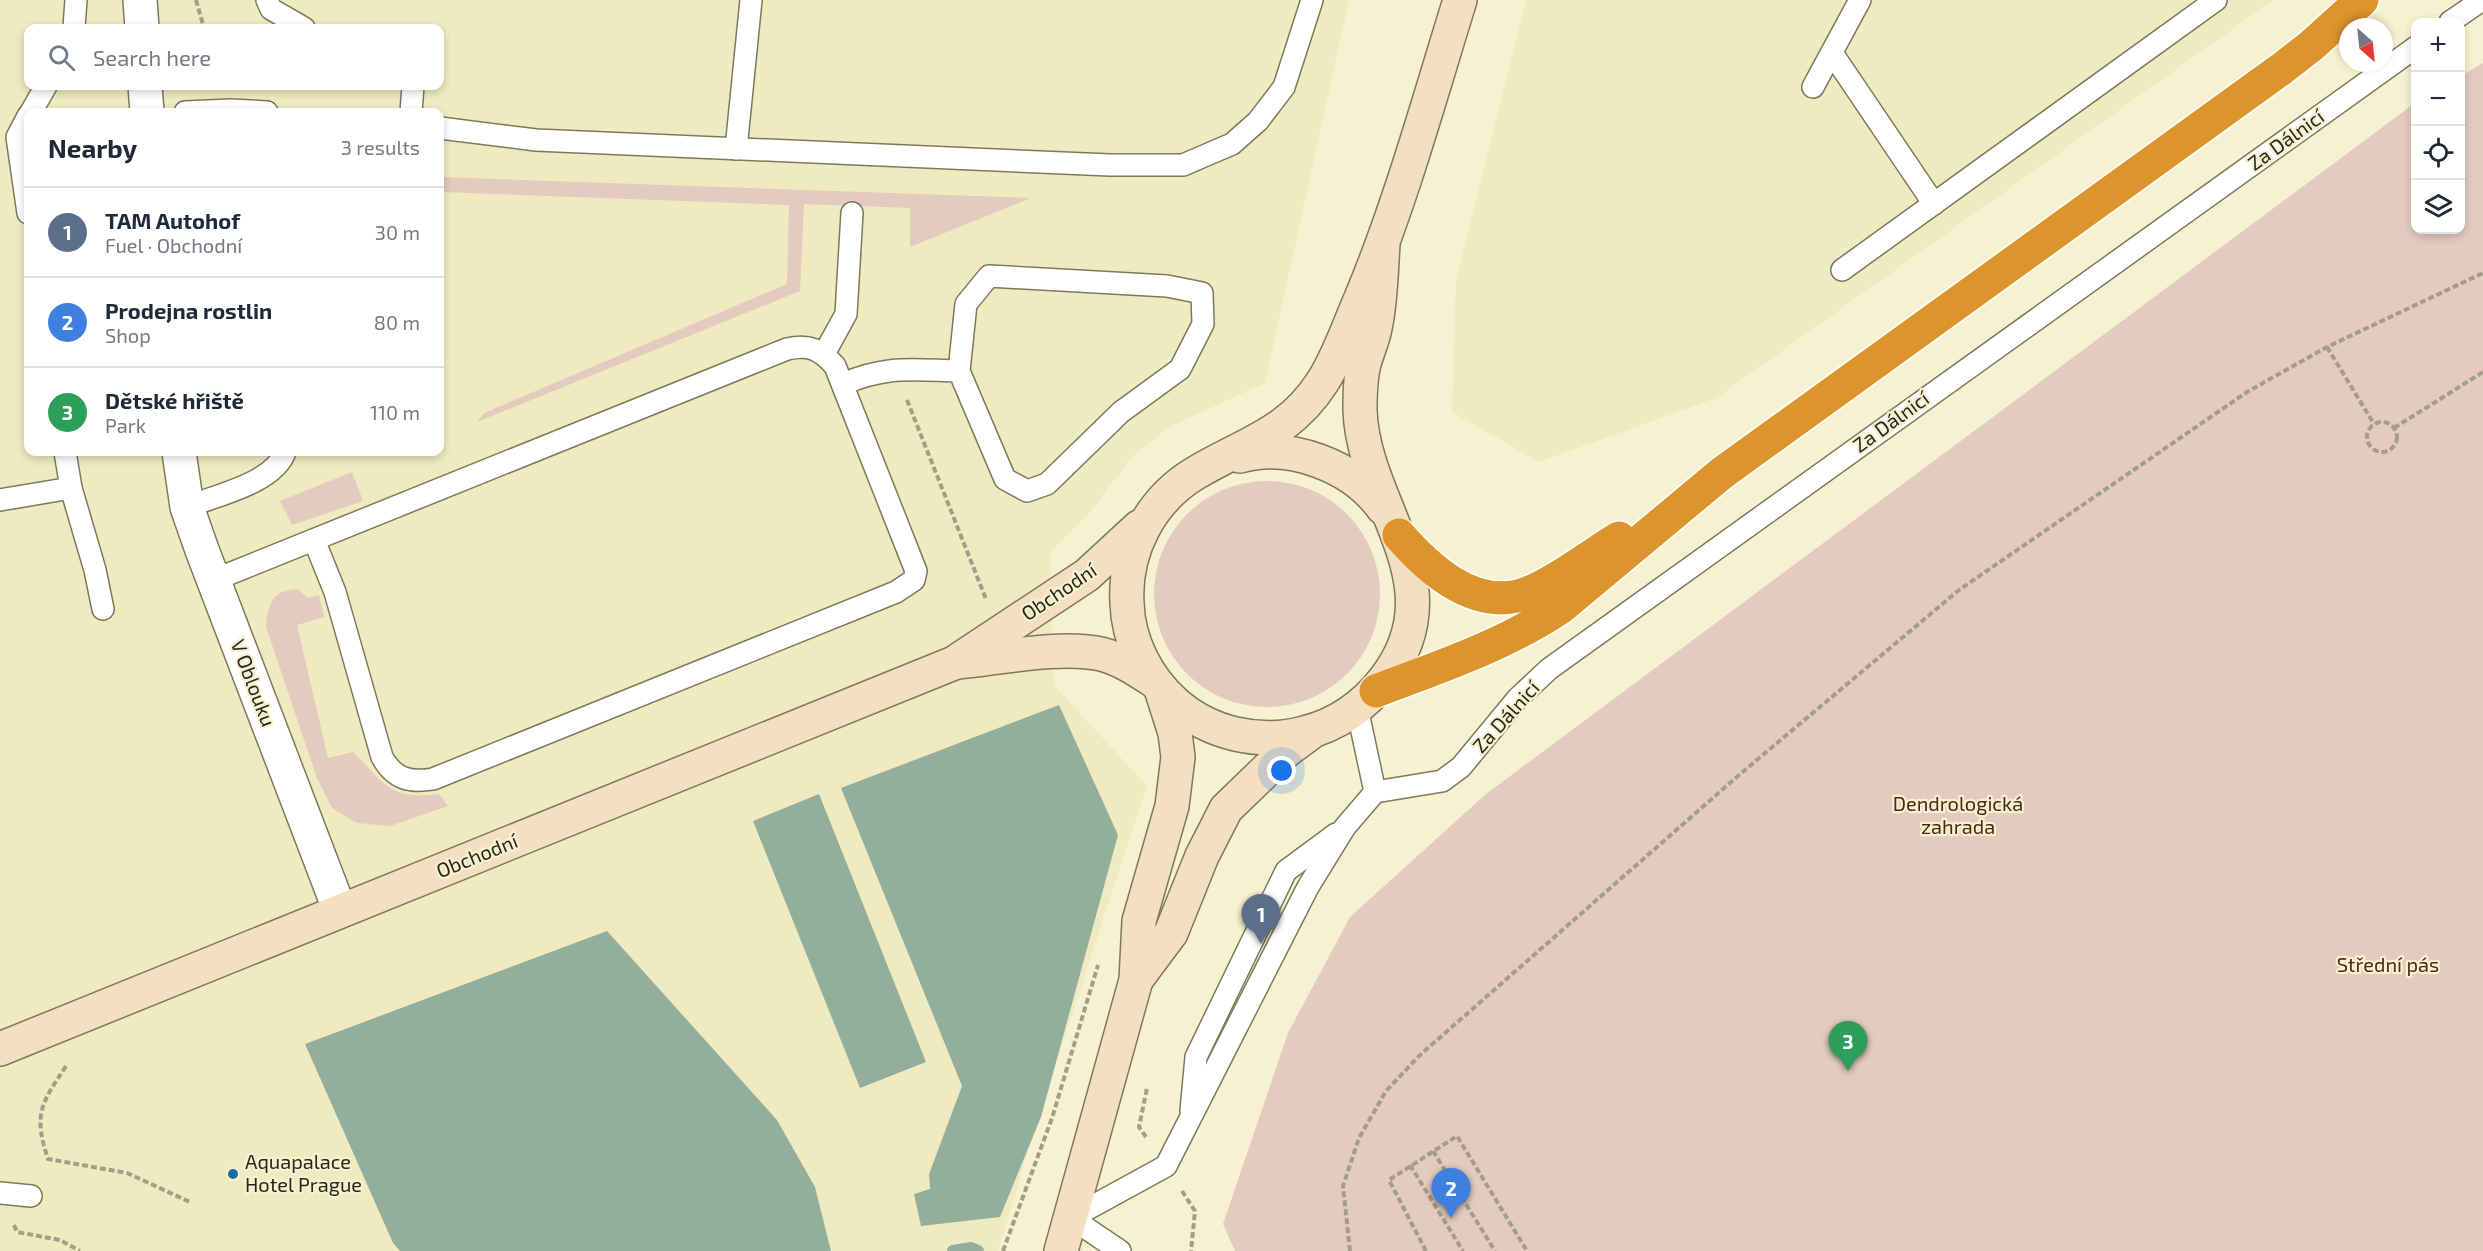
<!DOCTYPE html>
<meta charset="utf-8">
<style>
body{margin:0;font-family:"Exo 2",sans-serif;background:#f2f2f3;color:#1f2937}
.controls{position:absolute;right:18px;top:18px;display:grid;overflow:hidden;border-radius:12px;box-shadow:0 3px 9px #0003}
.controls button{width:54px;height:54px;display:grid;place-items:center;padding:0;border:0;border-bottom:2px solid #e0e1e3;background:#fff;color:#1f2937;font:30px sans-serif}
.compass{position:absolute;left:2339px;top:18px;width:54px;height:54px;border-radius:50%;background:#fff;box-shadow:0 3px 9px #0003;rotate:153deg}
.you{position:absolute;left:1282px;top:771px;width:21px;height:21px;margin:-15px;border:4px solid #fff;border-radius:50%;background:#1a73e8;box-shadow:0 0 0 9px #1a73e833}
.badge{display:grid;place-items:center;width:39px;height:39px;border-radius:50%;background:#db2777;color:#fff;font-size:20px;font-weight:700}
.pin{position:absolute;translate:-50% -50px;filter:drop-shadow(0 2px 3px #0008)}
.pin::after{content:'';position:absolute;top:32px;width:21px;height:18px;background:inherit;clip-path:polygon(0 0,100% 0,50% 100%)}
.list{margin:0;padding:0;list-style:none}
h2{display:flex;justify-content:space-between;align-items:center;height:78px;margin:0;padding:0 24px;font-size:26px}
h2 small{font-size:20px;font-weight:400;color:#747a83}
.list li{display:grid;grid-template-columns:39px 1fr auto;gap:18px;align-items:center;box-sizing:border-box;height:90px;padding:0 24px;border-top:2px solid #e0e1e3}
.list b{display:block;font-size:22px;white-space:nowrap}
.list p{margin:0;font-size:20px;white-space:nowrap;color:#747a83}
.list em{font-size:20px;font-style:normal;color:#747a83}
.icon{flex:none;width:33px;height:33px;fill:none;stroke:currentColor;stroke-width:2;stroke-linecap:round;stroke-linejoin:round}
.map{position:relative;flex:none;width:2483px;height:1251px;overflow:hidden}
.search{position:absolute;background:#fff;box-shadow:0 3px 9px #0003;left:24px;top:24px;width:420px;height:66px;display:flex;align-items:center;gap:15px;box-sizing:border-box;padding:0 21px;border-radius:12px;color:#747a83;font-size:22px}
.panel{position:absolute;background:#fff;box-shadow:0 3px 9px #0003;left:24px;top:108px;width:420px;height:348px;border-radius:12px}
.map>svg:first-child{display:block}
.built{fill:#f0eac0;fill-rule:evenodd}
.green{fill:#e4cabf}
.water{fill:#93af9c}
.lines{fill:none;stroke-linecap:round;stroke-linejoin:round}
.stream{stroke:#93af9c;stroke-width:12}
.lane-casing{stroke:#7e795b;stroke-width:24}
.street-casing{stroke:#7e795b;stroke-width:36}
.secondary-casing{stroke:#7e795b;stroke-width:36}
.highway-casing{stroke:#fff;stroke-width:36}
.path{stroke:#a39f87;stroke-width:4;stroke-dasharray:6 3;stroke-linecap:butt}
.lane{stroke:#fff;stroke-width:21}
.street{stroke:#fff;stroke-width:33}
.secondary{stroke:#f4dfc0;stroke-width:33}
.highway{stroke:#db952c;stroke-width:33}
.poi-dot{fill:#166e9e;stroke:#f6f1d0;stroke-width:2}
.labels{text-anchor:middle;stroke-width:4.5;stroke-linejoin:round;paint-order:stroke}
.street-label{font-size:20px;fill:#29271b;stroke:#f6f1d0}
.park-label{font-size:20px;fill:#512612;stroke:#f6f1d0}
.poi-label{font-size:20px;fill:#29271b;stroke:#f6f1d0;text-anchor:start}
</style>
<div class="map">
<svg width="2483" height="1251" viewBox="0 0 2483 1251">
<rect width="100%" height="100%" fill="#f6f1d0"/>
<g class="built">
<path d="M0,0h1349l-84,383 -94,43 -39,31 -41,54 -41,42 4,132 93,101 -112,342 -37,123h-998zM28,28h412v58h-412zM28,112h412v340h-412z"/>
<polygon points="1526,0 2273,0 1716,398 1539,462 1452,412 1456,280"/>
</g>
<g class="green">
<polygon points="2483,63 2483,1251 1235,1251 1223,1224 1288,1033 1350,917 1486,794 2415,103 2416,230 2460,230 2461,76"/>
<polygon points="440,177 1031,198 910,247 910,208 804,204 800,291 477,422 484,413 787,284 789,205 440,192"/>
<polygon points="352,472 363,501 292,525 280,501"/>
<circle cx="1267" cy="594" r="113"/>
<path d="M298,589l10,9 11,-3 5,22 -27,8 31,133 25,-6c31,30 35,49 86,42l9,12 -58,20 -33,-3 -25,-15 -15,-30 -51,-151c2,-24 6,-37 32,-38z"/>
</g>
<g class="water">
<polygon points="1059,705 1118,835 1041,1117 1000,1217 921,1226 914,1194 930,1189 929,1174 962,1086 841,788"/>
<polygon points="819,794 926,1062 860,1088 753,821"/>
<polygon points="607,931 777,1120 815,1187 831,1251 400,1251 393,1243 305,1044"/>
</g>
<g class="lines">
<polyline class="stream" points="953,1251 971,1248 978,1251"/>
<g class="lane-casing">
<g id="lane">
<polyline points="267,0 271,9 304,28"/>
<polyline points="2450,22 2482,0"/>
<polyline points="74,28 76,0"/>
<polyline points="1832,53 1934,204"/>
<polyline points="1813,87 1860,0"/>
<polyline points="31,112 46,86"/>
<polyline points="185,112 231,110 267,112"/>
<polyline points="411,112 413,86"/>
<polyline points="28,116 17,137 28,213"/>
<polyline points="440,128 536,140 1110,165 1183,165 1232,144 1258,121 1284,87 1312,0"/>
<polyline points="736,149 751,0"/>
<polyline points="1842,270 2216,0"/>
<polyline points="824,354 846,314 852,213"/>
<path d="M843,384c44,-19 69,-14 116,-13l46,108 22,12 20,-7 74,-72 59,-43 23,-45 -1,-31 -35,-7 -178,-10 -23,28 -7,67"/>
<polyline points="71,488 95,570 103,609"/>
<polyline points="0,500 71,488 65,452"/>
<path d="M187,507c30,-12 87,-24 98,-55"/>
<path d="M214,580l573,-231c22,-5 33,0 48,17l81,205 -2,9 -18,12 -463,187c-23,4 -39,0 -51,-22l-47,-165 -21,-52"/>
<polyline points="1375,792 1442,781 1461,767 1518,698 1549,669 2416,47"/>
<polyline points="1191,1111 1196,1057 1286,871 1336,834"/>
<polyline points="0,1193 31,1196"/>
<polyline points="1120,1251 1071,1218 1166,1166 1308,887 1345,827 1375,792 1357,708"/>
</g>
</g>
<g class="street-casing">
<g id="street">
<polyline points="140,0 142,28"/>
<polyline points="145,86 147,112"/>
<polyline points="179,452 187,507 202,550 340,911"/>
</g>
</g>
<g class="secondary-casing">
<g id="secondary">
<path d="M1383,244c-2,28 -2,57 -8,84 -2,12 -8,24 -11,36 -4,15 -4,31 -4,46 3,96 98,174 25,269 -20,26 -48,46 -81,54 -44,12 -94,1 -129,-30 -28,-25 -47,-62 -48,-100 -3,-52 23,-102 67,-129 49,-30 95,-39 129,-93 16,-25 26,-56 38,-83 40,-96 68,-198 99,-298"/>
<path d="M1240,456c50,-14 113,10 143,52"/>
<path d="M958,662c40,-4 105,-17 143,-8 20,5 36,16 53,27"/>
<polyline points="1136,980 1171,933 1202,856 1226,809 1286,751 1309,734"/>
<polyline points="0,1049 954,663 1087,575 1139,527"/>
<polyline points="1061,1251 1136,980 1139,921 1172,806 1178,757 1175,733 1161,689"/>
</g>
</g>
<g class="highway-casing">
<g id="highway">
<path d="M1399,535c29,33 71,72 119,61 29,-7 74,-42 101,-58"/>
<path d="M1376,691c63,-24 127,-45 184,-83l162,-135 558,-403 31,-24 51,-46"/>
</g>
</g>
<g class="path">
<polyline points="196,0 204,28"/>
<polyline points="2327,347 2374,424"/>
<polyline points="907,400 986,599"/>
<circle cx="2382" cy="437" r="15"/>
<polyline points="2394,428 2483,372"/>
<path d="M66,1066c-25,38 -33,48 -18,93l79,14 63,29"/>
<polyline points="1146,1137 1139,1127 1147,1088"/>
<polyline points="1433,1151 1495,1251"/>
<polyline points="1410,1165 1463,1251"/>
<polyline points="1182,1191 1195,1211 1191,1251"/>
<polyline points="14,1225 17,1232 60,1240 80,1251"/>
<polyline points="1003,1251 1052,1118 1098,965"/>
<polyline points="1350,1251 1343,1186 1359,1138 1386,1091 1420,1055 1739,775 1959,590 2247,392 2327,347 2483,273"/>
<polyline points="1426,1251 1389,1180 1457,1136 1527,1251"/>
</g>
<use href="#lane" class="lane"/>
<use href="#street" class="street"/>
<use href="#secondary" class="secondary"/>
<use href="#highway" class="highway"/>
</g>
<circle class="poi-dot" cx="233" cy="1174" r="6"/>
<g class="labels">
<g class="street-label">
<text transform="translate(2286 140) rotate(-36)" y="7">Za Dálnicí</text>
<text transform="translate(1891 422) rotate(-36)" y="7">Za Dálnicí</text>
<text transform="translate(1059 592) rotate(-34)" y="7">Obchodní</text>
<text transform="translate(253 683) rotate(69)" y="7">V Oblouku</text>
<text transform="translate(1506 717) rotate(-48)" y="7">Za Dálnicí</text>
<text transform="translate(477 856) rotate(-22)" y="7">Obchodní</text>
</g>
<g class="park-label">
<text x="1958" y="811">Dendrologická<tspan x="1958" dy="23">zahrada</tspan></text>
<text x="2388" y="972">Střední pás</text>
</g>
<g class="poi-label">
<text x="245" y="1169">Aquapalace<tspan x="245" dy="23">Hotel Prague</tspan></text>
</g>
</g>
</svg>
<div class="controls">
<button>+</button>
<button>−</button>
<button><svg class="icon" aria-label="locate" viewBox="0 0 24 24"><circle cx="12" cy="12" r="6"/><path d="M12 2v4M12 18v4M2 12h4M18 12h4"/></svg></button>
<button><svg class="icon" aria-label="layers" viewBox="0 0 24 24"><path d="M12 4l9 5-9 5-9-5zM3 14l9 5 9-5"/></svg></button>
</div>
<svg class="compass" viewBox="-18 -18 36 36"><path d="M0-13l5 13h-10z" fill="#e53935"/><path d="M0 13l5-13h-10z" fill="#747a83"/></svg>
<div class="you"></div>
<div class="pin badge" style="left:1261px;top:944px;background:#5c6f8a">1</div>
<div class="pin badge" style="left:1451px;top:1218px;background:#3f7fe0">2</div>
<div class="pin badge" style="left:1848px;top:1071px;background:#2e9e5b">3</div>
<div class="search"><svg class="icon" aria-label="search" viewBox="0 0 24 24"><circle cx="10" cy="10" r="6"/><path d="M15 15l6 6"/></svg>Search here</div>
<section class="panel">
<h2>Nearby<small>3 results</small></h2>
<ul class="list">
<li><span class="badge" style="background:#5c6f8a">1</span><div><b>TAM Autohof</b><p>Fuel · Obchodní</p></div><em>30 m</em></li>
<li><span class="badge" style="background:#3f7fe0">2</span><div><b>Prodejna rostlin</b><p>Shop</p></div><em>80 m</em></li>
<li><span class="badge" style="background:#2e9e5b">3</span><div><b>Dětské hřiště</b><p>Park</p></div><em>110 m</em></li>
</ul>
</section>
</div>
